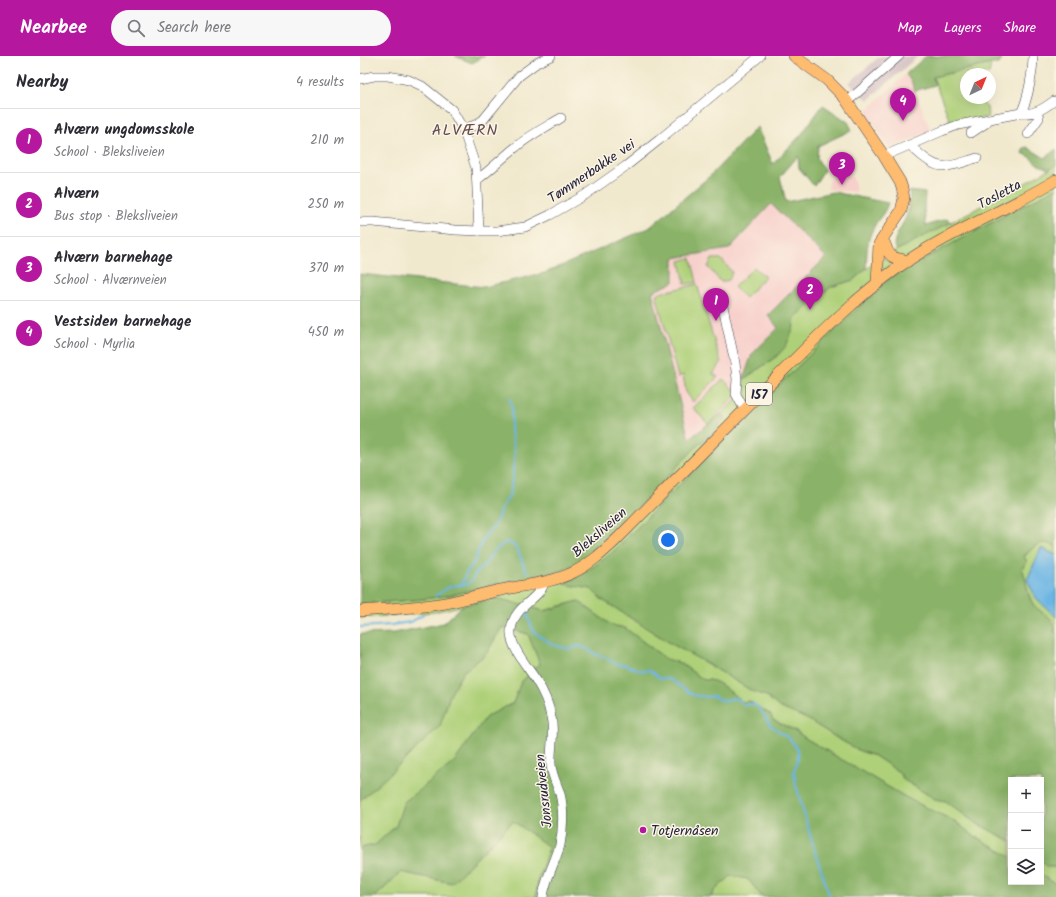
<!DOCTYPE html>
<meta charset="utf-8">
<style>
body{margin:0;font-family:Kalam,sans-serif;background:#f7f7f7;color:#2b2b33}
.controls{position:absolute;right:12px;bottom:12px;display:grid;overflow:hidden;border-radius:0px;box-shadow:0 4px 16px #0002}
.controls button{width:36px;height:36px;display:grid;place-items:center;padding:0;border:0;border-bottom:1px solid #e1e1e2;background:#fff;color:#2b2b33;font:20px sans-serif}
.compass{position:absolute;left:600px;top:12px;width:36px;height:36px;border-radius:50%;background:#fff;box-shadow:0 4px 16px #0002;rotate:43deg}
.you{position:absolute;left:308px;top:484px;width:14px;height:14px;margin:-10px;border:3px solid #fff;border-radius:50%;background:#1a73e8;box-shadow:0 0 0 6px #1a73e833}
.badge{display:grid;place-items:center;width:26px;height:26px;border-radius:50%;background:#b5179e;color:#fff;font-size:13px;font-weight:700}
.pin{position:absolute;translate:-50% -33px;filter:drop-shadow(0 1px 2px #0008)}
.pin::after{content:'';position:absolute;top:21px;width:14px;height:12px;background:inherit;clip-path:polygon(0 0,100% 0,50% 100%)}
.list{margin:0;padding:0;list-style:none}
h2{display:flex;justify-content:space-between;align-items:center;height:52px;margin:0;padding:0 16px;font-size:17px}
h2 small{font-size:13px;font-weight:400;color:#7c7c81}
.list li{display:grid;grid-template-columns:26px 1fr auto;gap:12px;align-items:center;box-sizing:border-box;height:64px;padding:0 16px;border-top:1px solid #e1e1e2}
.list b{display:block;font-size:15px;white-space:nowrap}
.list p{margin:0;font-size:13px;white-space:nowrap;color:#7c7c81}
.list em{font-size:13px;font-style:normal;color:#7c7c81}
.icon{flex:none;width:22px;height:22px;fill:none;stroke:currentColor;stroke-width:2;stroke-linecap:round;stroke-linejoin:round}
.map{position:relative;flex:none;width:696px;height:841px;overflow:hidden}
header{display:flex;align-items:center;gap:24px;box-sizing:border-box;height:56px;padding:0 20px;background:#b5179e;color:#fff}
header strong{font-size:19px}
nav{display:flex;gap:22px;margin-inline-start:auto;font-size:14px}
.search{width:280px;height:36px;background:#f7f7f7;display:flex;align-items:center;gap:10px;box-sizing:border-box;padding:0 14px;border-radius:22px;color:#7c7c81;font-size:15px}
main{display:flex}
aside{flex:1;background:#fff}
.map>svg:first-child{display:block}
.built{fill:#f7d0cb}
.industrial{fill:#d2bec2}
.green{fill:#aed078;stroke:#68795a}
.forest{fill:#8ab268;stroke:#566a52}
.water{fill:#6cb5e4;stroke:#476c90}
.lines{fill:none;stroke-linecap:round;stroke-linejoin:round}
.stream{stroke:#6cb5e4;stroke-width:2}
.minor-casing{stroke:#414051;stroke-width:10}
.major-casing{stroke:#414051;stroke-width:12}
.minor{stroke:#fff;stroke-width:9}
.major{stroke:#febc70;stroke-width:11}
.poi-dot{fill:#b5179e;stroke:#fcf5e5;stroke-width:1.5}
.labels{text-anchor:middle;stroke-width:3;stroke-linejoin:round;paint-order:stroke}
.shield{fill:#fcf5e5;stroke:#63616e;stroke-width:1}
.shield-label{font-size:13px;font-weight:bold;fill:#22223b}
.street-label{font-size:14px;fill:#22223b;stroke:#fcf5e5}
.poi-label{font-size:14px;fill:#22223b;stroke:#fcf5e5;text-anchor:start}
.quarter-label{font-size:16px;letter-spacing:1px;fill:#624d53;stroke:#fcf5e5}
</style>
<header>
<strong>Nearbee</strong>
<div class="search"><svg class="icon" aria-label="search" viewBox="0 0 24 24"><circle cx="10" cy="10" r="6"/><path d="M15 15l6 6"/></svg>Search here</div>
<nav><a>Map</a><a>Layers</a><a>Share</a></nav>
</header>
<main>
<aside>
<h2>Nearby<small>4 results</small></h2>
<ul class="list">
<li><span class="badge">1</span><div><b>Alværn ungdomsskole</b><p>School · Bleksliveien</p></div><em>210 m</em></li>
<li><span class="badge">2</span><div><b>Alværn</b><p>Bus stop · Bleksliveien</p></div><em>250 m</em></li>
<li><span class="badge">3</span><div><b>Alværn barnehage</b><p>School · Alværnveien</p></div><em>370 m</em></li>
<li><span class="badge">4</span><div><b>Vestsiden barnehage</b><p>School · Myrlia</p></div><em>450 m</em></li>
</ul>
</aside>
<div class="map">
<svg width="696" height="841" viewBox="0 0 696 841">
<rect width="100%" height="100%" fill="#fcf5e5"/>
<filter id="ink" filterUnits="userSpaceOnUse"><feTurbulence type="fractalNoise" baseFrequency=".025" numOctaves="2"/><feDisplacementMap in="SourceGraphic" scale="8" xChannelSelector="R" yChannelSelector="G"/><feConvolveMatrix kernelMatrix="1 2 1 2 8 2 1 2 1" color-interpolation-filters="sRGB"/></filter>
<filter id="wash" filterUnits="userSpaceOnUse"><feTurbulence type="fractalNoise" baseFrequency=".012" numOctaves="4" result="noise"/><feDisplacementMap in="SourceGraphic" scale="16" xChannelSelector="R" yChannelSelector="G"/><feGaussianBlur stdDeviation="0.9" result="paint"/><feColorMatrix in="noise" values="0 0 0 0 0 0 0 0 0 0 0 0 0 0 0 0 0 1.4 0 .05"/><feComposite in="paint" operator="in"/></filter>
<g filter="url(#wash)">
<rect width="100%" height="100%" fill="#f1e9ce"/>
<g class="built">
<polygon points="546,18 552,27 571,75 531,92 528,90 507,57 507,54"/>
<polygon points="483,117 486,118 488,121 491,119 493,122 495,127 496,136 468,133 469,124 476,118 478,121"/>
<polygon points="411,148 466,201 408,259 418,272 392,298 383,324 384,336 361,358 329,384 292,236 314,226 313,201 369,193"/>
</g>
<polygon class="industrial" points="520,0 558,0 508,44 489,27"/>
<g class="green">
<polygon points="631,8 629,18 606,18 606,42 624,42 623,48 627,51 628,61 591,68 573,21"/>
<path d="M696,109v23l-153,82 -17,11 -135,131 -134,136c-17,15 -33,27 -54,35l28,6 10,10 69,44 38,21 44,27 14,5 13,11 28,12 30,19 23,13 15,5 24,16 5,8 31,19 11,2 28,21 37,19v16l-40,-23 -15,-12 -49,-24 -102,-60 -9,-7 -23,-11 -3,-6 -21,-13 -6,1c-11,-7 -24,-24 -39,-22l-24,-17 -14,-4 -41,-31 -14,-3 -33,-24 -34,10 -48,-13 -62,14 -74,6v-14l64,-5 27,-4 42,-10 110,-41 96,-100 7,-5 19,-20 -4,-5 23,-21 -1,-13 34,-24 16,-26 2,-12 4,-4 32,-27 22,-7 13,-11 31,-19 125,-65z"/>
<polygon points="331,202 337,226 325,228 320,205"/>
<polygon points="352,203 361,203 372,216 369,224 361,226 348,211"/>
<polygon points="394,211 405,221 385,242 374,231"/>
<polygon points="337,228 361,307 353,318 358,321 333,346 326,336 323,319 318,321 296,238"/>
<polygon points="363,323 378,338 348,368 333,352"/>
<path d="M687,486l9,4v9l-15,-7 -14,32 20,28 9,9v17l-2,-2c2,-17 -13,-17 -21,-28 -5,-8 -8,-26 -11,-36l5,-6 -3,-5 13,-13z"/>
<polygon points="142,571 168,578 180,608 161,626 153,647 126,661 95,706 44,746 36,770 15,789 0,792 0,744 20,727 80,670 90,639 103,616 126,598"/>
<polygon points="153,765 190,791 178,824 176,841 15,841 41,816 92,827"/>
<polygon points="681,804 687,811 696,811 696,828 681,819"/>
<polygon points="371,820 388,823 402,841 351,841 355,834"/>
</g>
<g class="forest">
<polygon points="95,0 125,0 112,7"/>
<polygon points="566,0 644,0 639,8 631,8 573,21 575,29 554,35 552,27 546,18"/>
<path d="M463,49l25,17 4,8 -34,16 -1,12 7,12 -10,16 -15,-18 -1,-12 -18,21 6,25 47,-10 55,11c-3,11 -9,14 -14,24 -8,13 -7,27 -8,42l-13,11 -22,7 -32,27 -4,4 -2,12 -7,16 -9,10 -34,24 9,-26 26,-26 -10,-13 58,-58 -55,-53 -42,45 -55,9v24l-22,10 37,147 32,-25 4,5 -19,20 -7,5 -96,100 -18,15 -20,10 -20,6 -52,10 -42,10 -27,4 -64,5v-330l124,13 61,-14 104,-45 61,-52 47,-49 16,37 28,-29z"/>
<path d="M667,91l18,11 11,-9v16l-8,4c-3,-3 -5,-2 -9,-4 -6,-3 -8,-9 -17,-12l2,-5z"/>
<path d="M696,132v358c-17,-6 -20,-1 -32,10l3,6 -5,6c5,11 4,26 11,36 8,11 23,11 21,28l2,2v233h-9l-6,-7v-80h-30v61l-37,-19 -28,-21 -11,-2 -31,-19 -5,-8 -24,-16 -15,-5 -23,-13 -30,-19 -28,-12 -13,-11 -14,-5 -44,-27 -38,-21 -69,-44 -10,-10 -28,-5c20,-9 37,-21 54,-36l134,-136 135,-131 17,-11z"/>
<path d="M550,135l15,2 -1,16 2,17 20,-7 6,3 -55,28 -3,-4c1,-12 8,-19 12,-29 3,-8 4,-17 4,-26z"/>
<path d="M136,542l48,13 34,-10 33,24 14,3 41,31 14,4 24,17c15,-2 28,15 39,22l6,-1 21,13 3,6 23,11 9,7 102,60 49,24 15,12 40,23v25h30v-7l15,9v13h-294l-14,-18 -17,-3 -16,14 -4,7h-175l2,-17 11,-33 -36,-26 -61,62 -51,-11 -26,25h-15v-49l15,-3 21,-19 8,-24 50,-40 32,-45 27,-14 8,-21 19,-18 -12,-30 -26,-7 -16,27 -23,18 -13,23 -10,31 -60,57 -20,17v-166l34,-1 50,-10 18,-17z"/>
</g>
<polygon class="water" points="681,492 696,499 696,561 676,542 667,524"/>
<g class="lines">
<g class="stream">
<polyline points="101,529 108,514 114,507 120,490 128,476 135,470 141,452 149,441 151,433 155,398 151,374 152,352 149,342"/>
<path d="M75,540l16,-10 17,-2 4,-4 4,-7 10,-10 7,-11 13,-10c15,2 14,21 22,31"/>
<polyline points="166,553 168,561 174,576 193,589 209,593 219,590 228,593 237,599 246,602 256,608 266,609 283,615 289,614 300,622 310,623 333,639 346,641 353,640 361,644 367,645 373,642 379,644 386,650 389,648 394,648 400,653 410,669 431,684 438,695 438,703 434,715 436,729 453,789 470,841"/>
<polyline points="0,571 31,569 51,566 63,559"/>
</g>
</g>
</g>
<g filter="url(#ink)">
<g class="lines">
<g class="minor-casing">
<g id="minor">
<polyline points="0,23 14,20 28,20 49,24 62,30 92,54 103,73 116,112 119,175"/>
<polyline points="488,45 539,0"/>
<path d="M661,57c13,2 22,-4 33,-12"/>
<polyline points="103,73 115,69 123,64 159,20 178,6 191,0"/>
<polyline points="611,77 626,67 629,63"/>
<polyline points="668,78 679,62 677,56"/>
<path d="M550,89c7,7 22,21 32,21 11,1 24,-5 35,-8"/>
<path d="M524,100l58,-25 16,-6 63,-12c7,-13 12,-42 12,-57"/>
<path d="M118,123c14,-10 25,-22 38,-32 14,-12 30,-20 45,-29"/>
<polyline points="0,166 13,166 95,174 119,175 137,175 165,171 190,159 225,139 266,110 299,84 400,0"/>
<polyline points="362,246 375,307 377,323 376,338 384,353"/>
<path d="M183,841c2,-18 12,-34 17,-52 3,-15 4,-36 0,-51 -3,-10 -8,-18 -9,-29 -1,-16 4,-32 0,-48 -2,-12 -8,-26 -15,-37 -8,-13 -27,-34 -25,-50 3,-25 27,-29 34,-48"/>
</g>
</g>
<g class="major-casing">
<g id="major">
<polyline points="434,0 467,24 484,41 524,100 540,126 542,132 544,142 541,155 519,188 517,228"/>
<path d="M525,188c5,16 9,13 23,17"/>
<path d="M0,555c26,-2 53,-3 79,-7 21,-3 41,-10 62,-14 24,-5 49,-7 71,-17 17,-8 30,-20 44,-33 54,-54 107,-109 161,-163 39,-39 78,-79 123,-111 48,-34 106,-55 156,-86"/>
</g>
</g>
<use href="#minor" class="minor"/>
<use href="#major" class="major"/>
</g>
</g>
<circle class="poi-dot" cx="283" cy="774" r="4"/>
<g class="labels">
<rect class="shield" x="386" y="327" width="26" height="22" rx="3"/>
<g class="shield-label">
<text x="399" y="343">157</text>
</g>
<g class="street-label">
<text transform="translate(231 115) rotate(-34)" y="5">Tømmerbakke vei</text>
<text transform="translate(639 138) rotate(-28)" y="5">Tosletta</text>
<text transform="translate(239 476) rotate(-41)" y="5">Bleksliveien</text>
<text transform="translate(183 735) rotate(-96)" y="5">Jonsrudveien</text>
</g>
<g class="poi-label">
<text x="291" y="779">Totjernåsen</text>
</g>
<g class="quarter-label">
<text x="105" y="79">ALVÆRN</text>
</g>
</g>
</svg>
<div class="controls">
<button>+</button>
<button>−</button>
<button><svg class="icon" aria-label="layers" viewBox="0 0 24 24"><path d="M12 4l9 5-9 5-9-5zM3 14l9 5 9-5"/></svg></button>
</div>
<svg class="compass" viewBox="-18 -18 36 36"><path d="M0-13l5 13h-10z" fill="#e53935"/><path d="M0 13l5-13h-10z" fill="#7c7c81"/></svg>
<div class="you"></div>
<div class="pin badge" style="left:356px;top:265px">1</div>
<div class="pin badge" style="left:450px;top:254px">2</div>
<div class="pin badge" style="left:482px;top:129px">3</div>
<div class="pin badge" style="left:543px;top:65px">4</div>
</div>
</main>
